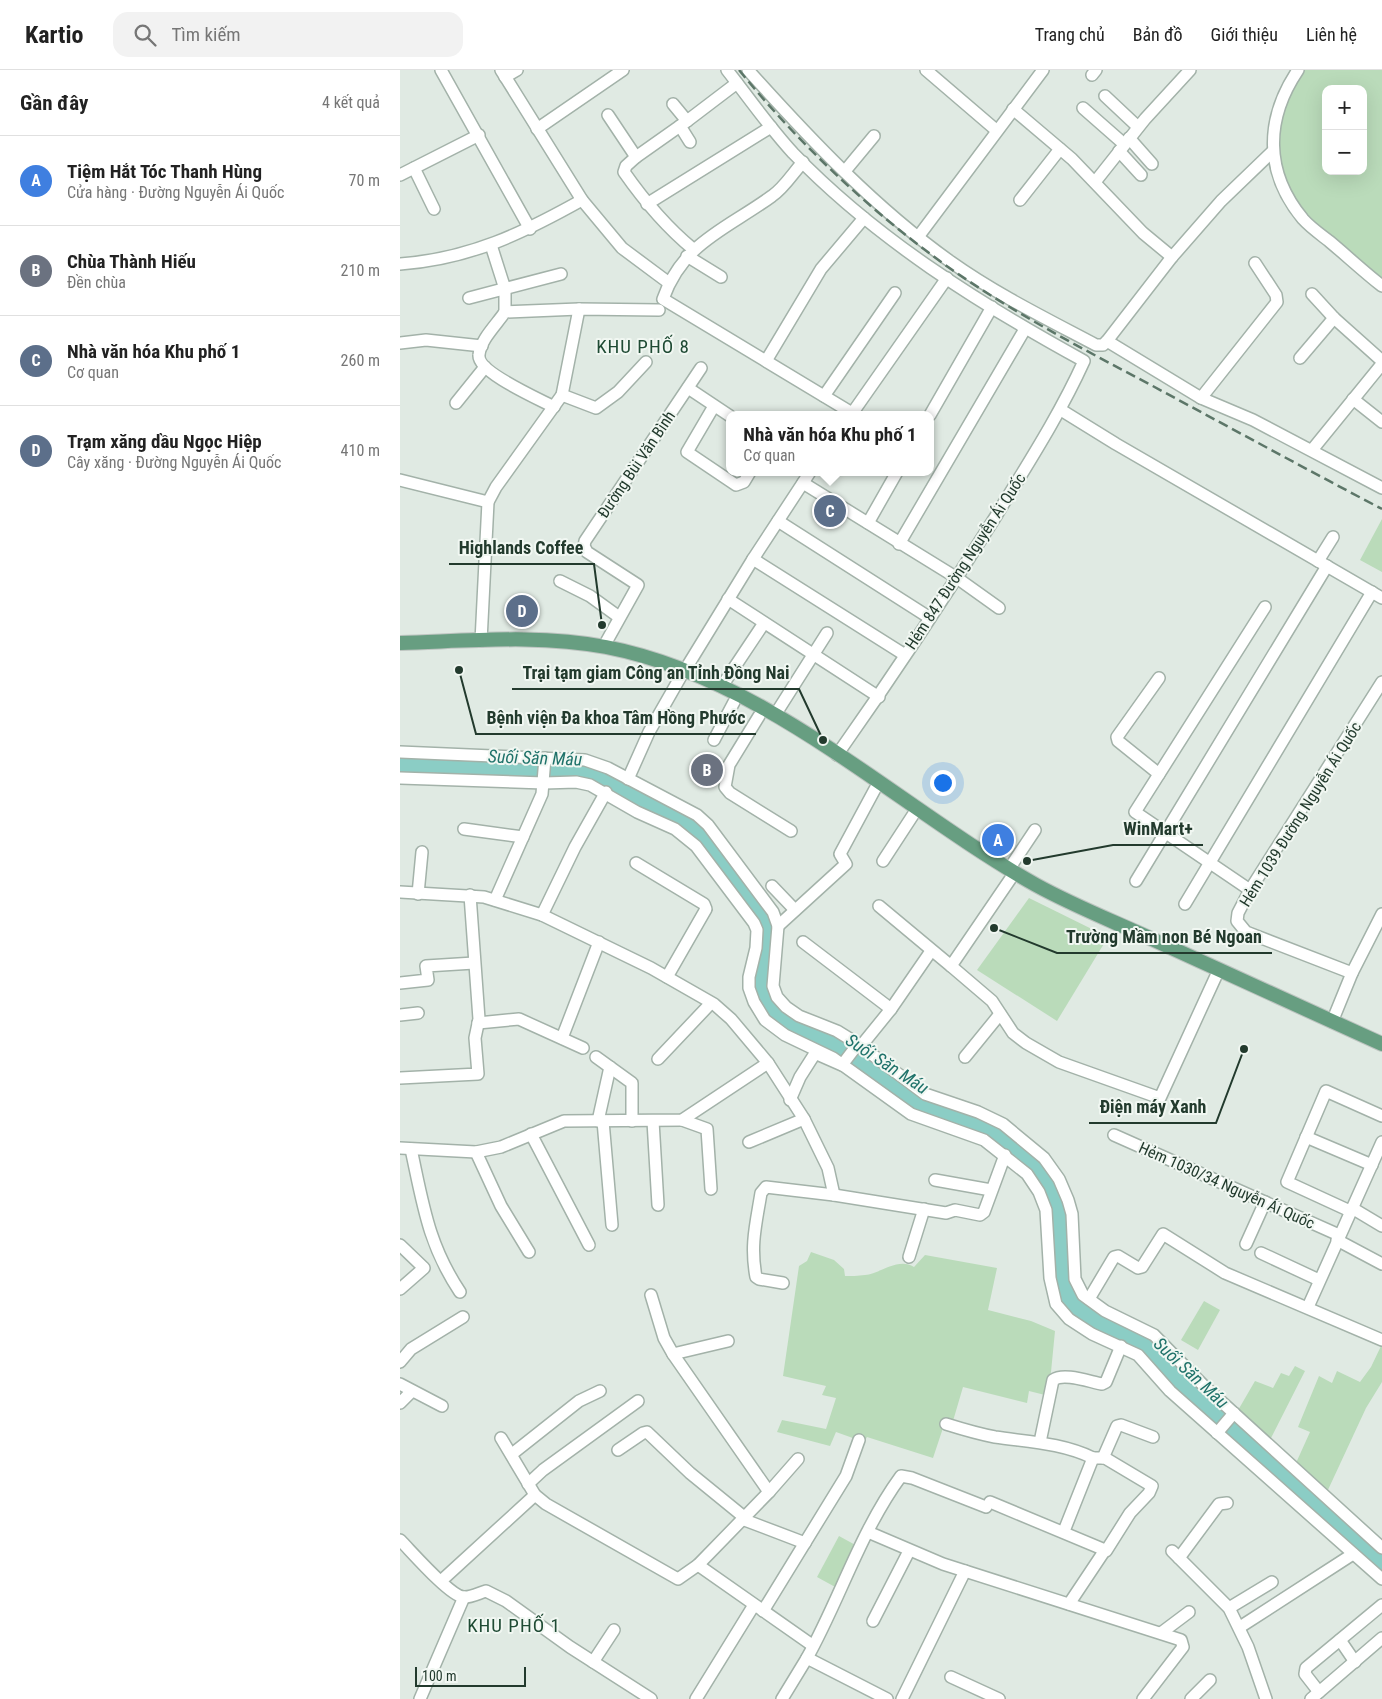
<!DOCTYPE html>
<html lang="vi">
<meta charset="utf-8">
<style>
body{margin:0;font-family:"Roboto Condensed",sans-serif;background:#f2f2f2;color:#222}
.controls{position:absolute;right:15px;top:15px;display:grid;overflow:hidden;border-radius:10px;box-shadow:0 5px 20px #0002}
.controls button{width:45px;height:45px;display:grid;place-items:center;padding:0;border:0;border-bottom:1px solid #e0e0e0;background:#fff;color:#222;font:25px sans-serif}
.scale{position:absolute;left:15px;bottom:12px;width:111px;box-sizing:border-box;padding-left:5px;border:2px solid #223a2d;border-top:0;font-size:14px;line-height:18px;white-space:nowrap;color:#223a2d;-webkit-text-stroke:4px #f1f7f2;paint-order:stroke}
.you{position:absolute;left:542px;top:712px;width:18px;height:18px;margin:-12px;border:4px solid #fff;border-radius:50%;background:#1a73e8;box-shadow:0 0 0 8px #1a73e833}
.badge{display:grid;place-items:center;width:32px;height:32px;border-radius:50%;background:#db2777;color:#fff;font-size:16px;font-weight:700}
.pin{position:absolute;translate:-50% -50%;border:2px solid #fff;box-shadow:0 1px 5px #0006}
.popup{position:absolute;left:326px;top:341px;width:208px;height:65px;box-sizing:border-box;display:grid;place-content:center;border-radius:10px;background:#fff;filter:drop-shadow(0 1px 4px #0005);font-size:16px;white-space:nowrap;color:#767676}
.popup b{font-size:19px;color:#222}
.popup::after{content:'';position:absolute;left:50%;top:100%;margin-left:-10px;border:10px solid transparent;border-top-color:#fff}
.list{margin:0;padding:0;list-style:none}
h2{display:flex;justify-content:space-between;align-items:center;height:65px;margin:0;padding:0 20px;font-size:21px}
h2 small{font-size:16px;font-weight:400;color:#767676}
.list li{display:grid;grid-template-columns:32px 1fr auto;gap:15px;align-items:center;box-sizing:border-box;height:90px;padding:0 20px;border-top:1px solid #e0e0e0}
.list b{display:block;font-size:19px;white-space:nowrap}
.list p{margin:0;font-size:16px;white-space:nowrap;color:#767676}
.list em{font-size:16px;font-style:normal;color:#767676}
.icon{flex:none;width:28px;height:28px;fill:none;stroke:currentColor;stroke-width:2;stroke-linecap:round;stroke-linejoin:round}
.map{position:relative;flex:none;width:982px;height:1629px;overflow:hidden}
header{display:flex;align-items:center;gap:30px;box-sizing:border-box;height:70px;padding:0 25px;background:#fff;border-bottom:1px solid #e0e0e0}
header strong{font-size:24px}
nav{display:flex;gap:28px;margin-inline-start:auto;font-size:18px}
.search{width:350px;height:45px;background:#f2f2f2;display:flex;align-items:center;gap:12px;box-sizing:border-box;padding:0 18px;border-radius:15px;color:#767676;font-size:19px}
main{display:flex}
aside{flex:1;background:#fff}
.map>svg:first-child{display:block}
.green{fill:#badbba;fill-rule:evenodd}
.water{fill:#8bcdc5}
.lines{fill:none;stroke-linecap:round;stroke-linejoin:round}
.minor-casing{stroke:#a3b2a9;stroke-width:14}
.major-casing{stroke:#bdc4c0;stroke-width:16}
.minor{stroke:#fff;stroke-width:11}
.major{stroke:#679e81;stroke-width:14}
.rail{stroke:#5c7668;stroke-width:2.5;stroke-dasharray:10 5;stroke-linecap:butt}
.labels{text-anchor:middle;stroke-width:4;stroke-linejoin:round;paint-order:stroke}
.street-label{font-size:16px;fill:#223a2d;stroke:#f1f7f2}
.water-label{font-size:18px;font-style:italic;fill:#1f726a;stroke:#f1f7f2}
.quarter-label{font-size:19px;letter-spacing:1px;fill:#1f4b34;stroke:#f1f7f2}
.leader{fill:none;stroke:#223a2d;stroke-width:2}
.callout-dot{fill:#223a2d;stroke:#f1f7f2;stroke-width:2}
.callout-label{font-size:18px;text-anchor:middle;font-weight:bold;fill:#223a2d;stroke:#f1f7f2;stroke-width:4;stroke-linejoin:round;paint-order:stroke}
</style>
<header>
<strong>Kartio</strong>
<div class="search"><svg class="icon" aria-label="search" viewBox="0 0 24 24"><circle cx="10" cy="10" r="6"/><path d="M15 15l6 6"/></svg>Tìm kiếm</div>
<nav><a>Trang chủ</a><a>Bản đồ</a><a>Giới thiệu</a><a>Liên hệ</a></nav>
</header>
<main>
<aside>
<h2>Gần đây<small>4 kết quả</small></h2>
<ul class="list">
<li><span class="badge" style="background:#3f7fe0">A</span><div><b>Tiệm Hắt Tóc Thanh Hùng</b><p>Cửa hàng · Đường Nguyễn Ái Quốc</p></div><em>70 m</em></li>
<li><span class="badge" style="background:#6b7280">B</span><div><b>Chùa Thành Hiếu</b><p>Đền chùa</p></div><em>210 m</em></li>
<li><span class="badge" style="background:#5c6f8a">C</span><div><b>Nhà văn hóa Khu phố 1</b><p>Cơ quan</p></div><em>260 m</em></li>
<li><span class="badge" style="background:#5c6f8a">D</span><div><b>Trạm xăng dầu Ngọc Hiệp</b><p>Cây xăng · Đường Nguyễn Ái Quốc</p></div><em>410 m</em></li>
</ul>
</aside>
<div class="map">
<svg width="982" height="1629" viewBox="0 0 982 1629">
<rect width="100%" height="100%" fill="#e0eae3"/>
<g class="green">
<path d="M903,0h79v211c-56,-47 -122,-85 -100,-170 3,-14 14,-28 21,-41zM926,19h37v82h-37z"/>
<polygon points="982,449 982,502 960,490"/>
<polygon points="629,828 708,867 657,951 577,900"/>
<path d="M411,1182l23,8 10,9 1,7c6,0 13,0 20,-1 15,-1 33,-18 49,-8l11,-12 72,13 -9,42 43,11 24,10 -4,41 -6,23 -16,-4 -2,12 -64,-16 -10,34 -7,-2 -13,39 -66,-21 -3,5 -28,-10 -6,14 -53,-14 5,-12 44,9 10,-31 -14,-3 4,-9 -43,-10 16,-110 8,-5z"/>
<polygon points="804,1231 820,1240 798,1280 781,1270"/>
<polygon points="982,1274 982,1312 966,1338 927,1422 896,1393 910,1362 898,1357 919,1306 932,1313 937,1301 960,1312 971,1297"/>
<polygon points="895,1296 905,1301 870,1370 837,1342 855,1311 873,1318 881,1303 889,1306"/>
<polygon points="439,1466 459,1477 437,1518 417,1507"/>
</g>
<polygon class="water" points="0,685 184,693 207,700 295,747 370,843 375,856 375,928 436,964 514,1019 601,1056 642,1090 666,1130 681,1227 753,1267 982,1481 982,1506 773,1320 740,1284 670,1247 658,1233 648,1139 607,1083 524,1047 388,964 367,948 352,918 360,860 297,773 191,712 0,706"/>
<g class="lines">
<g class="minor-casing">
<g id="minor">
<polyline points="41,0 130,159"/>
<polyline points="101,0 182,130 222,178 269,213"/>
<path d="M327,0c22,28 42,57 66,83 83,86 187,151 291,208 -25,55 -57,104 -88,155 -51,81 -104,161 -159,239"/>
<path d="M348,0c62,69 127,138 203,192 45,32 96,57 145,83h7l4,-4 65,-84 49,-56 52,-50"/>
<polyline points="526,0 596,60"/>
<path d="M898,0c-33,49 -34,102 5,149 7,8 17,15 26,22 18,15 35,31 53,45"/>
<polyline points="692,5 696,0"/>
<polyline points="105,7 117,0"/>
<polyline points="705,26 738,57"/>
<polyline points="683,38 724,74"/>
<polyline points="613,39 672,89 743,163 772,187"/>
<path d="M208,45l28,42 -10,9 -2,6c21,30 41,54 69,77"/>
<polyline points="287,51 337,13"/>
<polyline points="280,56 290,72"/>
<polyline points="137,59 223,0"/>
<polyline points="729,68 752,94"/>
<polyline points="719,81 741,105"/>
<polyline points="236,87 287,51 273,34"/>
<path d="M403,92c-10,11 -19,26 -31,34 -45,33 -89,46 -109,103l189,114"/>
<polyline points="14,98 34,139"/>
<polyline points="445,101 474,66"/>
<polyline points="0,105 79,65"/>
<polyline points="695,112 745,49 790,0"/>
<polyline points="620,130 660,79"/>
<polyline points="247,134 371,57"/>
<polyline points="518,167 643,0"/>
<polyline points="91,175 105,219 105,242"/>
<polyline points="287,186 321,207"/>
<path d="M0,194c70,-5 123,-31 182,-64"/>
<polyline points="912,224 934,248 982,291"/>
<polyline points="69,228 161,204"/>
<polyline points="707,271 801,328 853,350 982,418"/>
<polyline points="0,273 26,270 82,276"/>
<polyline points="900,288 934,248"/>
<polyline points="366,291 421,199 464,148"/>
<polyline points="288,318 330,346"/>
<polyline points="162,325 196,338 218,322 246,292"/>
<polyline points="424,326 495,223"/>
<polyline points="801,328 877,232 876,225 855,193"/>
<polyline points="953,329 982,352"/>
<polyline points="56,333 85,297"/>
<polyline points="314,336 287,382 336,415 344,412 350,402"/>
<path d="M154,337c-15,-8 -77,-35 -75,-52 1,-15 18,-31 26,-43l74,-3 80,1"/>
<polyline points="661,340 716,374 982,528"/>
<polyline points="451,345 547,208"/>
<polyline points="530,345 592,237"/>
<polyline points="912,380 982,294"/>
<polyline points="0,410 88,432"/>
<polyline points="403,413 557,508 599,538"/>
<polyline points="378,451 530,548"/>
<polyline points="468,453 497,402"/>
<polyline points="499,474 625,259"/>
<polyline points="353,489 505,585"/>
<polyline points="918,491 933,467"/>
<polyline points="160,511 190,526 219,547"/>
<polyline points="328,529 479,627"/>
<polyline points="81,571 88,432 96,417 162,325 179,239"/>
<polyline points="204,576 238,515 187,482 184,476 185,471 301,298"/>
<polyline points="285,600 353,489 410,402"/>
<polyline points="759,608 717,667 718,671 759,704"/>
<polyline points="322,616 364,553"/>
<polyline points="375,645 427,563"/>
<polyline points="359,646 329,695 325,717 330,723 391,761"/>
<polyline points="314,670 334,632"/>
<polyline points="0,682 185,690 208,698 297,745 308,755 373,842 378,856 373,916 377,927 386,937 399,946 437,961 458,974 525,1024 578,1042 603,1054 644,1088 659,1109 668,1130 672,1144 675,1209 683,1225 705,1241 754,1265 803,1315 982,1478"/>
<polyline points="0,708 144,713 176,712 190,715 237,742 275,759 296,776 354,853 357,860 356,878 349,907 349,918 354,932 365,950 385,965 433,988 511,1044 584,1070 627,1104 639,1122 646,1140 650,1208 656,1234 669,1249 692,1264 738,1285 770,1321 982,1509"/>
<polyline points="228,709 249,662 281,606"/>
<polyline points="64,759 123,767"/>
<polyline points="483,791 513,745"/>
<polyline points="236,793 304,834 306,839 267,907"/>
<polyline points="609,799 635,760"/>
<polyline points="611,808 551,896 592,931 613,963 626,973 659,992 760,1028 816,906"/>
<polyline points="736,811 927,496"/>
<polyline points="372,816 395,840"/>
<polyline points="850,820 735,742 865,537"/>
<polyline points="0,822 84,827 142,845 251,898 314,934 331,949 368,993 404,1049 428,1098 434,1125"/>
<polyline points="18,824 22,782"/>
<polyline points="95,830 142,724 145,688"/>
<polyline points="785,834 972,522"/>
<polyline points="479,836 551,896"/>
<polyline points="142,845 175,777 206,722"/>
<polyline points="378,856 446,794 440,784 475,719"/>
<polyline points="403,872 491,939"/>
<polyline points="952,903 982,844"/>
<polyline points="0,913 28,910 26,896 74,893"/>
<polyline points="0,945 18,943"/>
<polyline points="932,952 952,903 846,862 837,851 838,843 850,820 982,612"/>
<polyline points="78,953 119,949 183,978"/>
<polyline points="162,968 199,872"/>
<polyline points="461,976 491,939 531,881"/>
<polyline points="196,987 232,1013 232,1051"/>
<polyline points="565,987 600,944"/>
<polyline points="258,989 311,933"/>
<polyline points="0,1008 78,1004 75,968 79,949 70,825"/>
<polyline points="390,1030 400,1007 414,985 417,984 442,995 458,974"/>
<polyline points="282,1050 307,1059 311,1119"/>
<polyline points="198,1051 210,997"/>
<polyline points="203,1051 212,1155"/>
<polyline points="253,1051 258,1135"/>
<polyline points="131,1064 189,1175"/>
<polyline points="714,1065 939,1165"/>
<polyline points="906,1067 972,1095"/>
<polyline points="349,1072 404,1049"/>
<polyline points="0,1078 76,1082 101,1077 164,1051 282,1050 368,993"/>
<path d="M11,1079c12,55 17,95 49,143"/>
<polyline points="76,1082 101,1136 129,1182"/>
<polyline points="535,1110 591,1120"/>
<polyline points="952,1138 982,1156"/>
<polyline points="950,1141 887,1112 926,1021 982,1046"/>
<polyline points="937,1170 982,1194"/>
<polyline points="846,1174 865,1132"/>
<polyline points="0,1175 24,1198 0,1219"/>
<polyline points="861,1183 919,1210"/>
<polyline points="509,1187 524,1139"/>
<path d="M383,1213l-24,-4 -3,-2c-6,-32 0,-53 5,-84l5,-6 68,8 112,18 9,-3 25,5 4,-3 21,-57"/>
<polyline points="689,1229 714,1187 718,1186 738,1198 742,1197 763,1164 825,1203 982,1270"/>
<polyline points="908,1237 982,1072"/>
<polyline points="273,1284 328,1271"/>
<polyline points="0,1292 11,1279 63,1247"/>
<polyline points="0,1314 42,1336"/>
<polyline points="0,1333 12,1321"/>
<path d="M546,1354c16,5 33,10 49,13 34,5 67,6 98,21l-29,73"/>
<polyline points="817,1363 834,1343"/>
<polyline points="101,1368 135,1425 146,1434 278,1509 298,1495 369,1422 273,1284 264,1268 251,1225"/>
<path d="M640,1372l13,-62c11,-8 37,2 49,4l4,-2 15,-36"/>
<polyline points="218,1380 243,1363 247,1362 290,1403 344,1447"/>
<polyline points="112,1384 179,1331 200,1321"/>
<polyline points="693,1388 705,1388 752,1416 749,1423 730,1443 706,1481"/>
<polyline points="703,1388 717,1356 721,1355 753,1367"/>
<polyline points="128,1414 143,1400 238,1331"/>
<polyline points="369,1422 398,1389"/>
<polyline points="590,1432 705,1480 669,1534"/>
<polyline points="342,1449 405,1473"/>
<polyline points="468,1462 543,1494 781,1570 783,1577 743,1629"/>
<path d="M0,1470c11,11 49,55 63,57 7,1 16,-4 23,-6l20,10 64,46 81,52"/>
<polyline points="772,1481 829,1538 848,1577 866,1629"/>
<polyline points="779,1488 819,1434 827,1433"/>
<polyline points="298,1495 412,1575"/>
<polyline points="41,1511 135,1425"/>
<polyline points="829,1538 872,1512"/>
<polyline points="363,1541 446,1406 459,1370"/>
<polyline points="473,1551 509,1481"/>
<polyline points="840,1557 953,1484"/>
<polyline points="761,1563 789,1542"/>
<polyline points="940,1570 955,1592"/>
<path d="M407,1588c33,-59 53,-126 94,-182l11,2 74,29"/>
<polyline points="193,1592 214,1560"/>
<polyline points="551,1607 599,1629"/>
<polyline points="919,1622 905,1604 906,1598 982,1535"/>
<polyline points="20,1629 64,1527"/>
<polyline points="296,1629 354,1535"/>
<polyline points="382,1629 407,1588 487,1629"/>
<polyline points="502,1629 565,1501"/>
<polyline points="791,1629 810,1610"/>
<polyline points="911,1629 982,1568"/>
</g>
</g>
<g class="major-casing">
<path id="major" d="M0,573c68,-2 139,-9 206,4 161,31 290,159 430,238 38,21 79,37 118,55 76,35 152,70 228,104"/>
</g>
<use href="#minor" class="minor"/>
<use href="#major" class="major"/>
<path class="rail" d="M339,0c61,75 133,143 212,199 63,44 130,79 198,115 78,42 155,84 233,125"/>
</g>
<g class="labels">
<g class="street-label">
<text transform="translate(236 394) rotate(-56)" y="6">Đường Bùi Văn Bình</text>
<text transform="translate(565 491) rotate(-57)" y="6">Hẻm 847 Đường Nguyễn Ái Quốc</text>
<text transform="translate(900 744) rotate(-58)" y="6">Hẻm 1039 Đường Nguyễn Ái Quốc</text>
<text transform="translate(827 1115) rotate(24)" y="6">Hẻm 1030/34 Nguyễn Ái Quốc</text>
</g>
<g class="water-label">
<text transform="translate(135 688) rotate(2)" y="6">Suối Săn Máu</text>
<text transform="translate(487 994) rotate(33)" y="6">Suối Săn Máu</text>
<text transform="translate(791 1303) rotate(43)" y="6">Suối Săn Máu</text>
</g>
<g class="quarter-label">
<text x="243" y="283">KHU PHỐ 8</text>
<text x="114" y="1562">KHU PHỐ 1</text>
</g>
</g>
<path class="leader" d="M202 555L194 494H49M423 670L399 619H112M59 600L76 664H356M627 791L713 775H803M594 858L657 883H872M844 979L816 1053H689"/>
<g class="callout-dot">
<circle cx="202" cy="555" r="5"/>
<circle cx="423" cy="670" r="5"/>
<circle cx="59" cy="600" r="5"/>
<circle cx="627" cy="791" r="5"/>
<circle cx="594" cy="858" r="5"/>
<circle cx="844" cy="979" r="5"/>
</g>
<g class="callout-label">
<text x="121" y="484">Highlands Coffee</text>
<text x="256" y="609">Trại tạm giam Công an Tỉnh Đồng Nai</text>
<text x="216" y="654">Bệnh viện Đa khoa Tâm Hồng Phước</text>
<text x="758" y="765">WinMart+</text>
<text x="764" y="873">Trường Mầm non Bé Ngoan</text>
<text x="753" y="1043">Điện máy Xanh</text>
</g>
</svg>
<div class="controls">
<button>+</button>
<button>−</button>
</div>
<div class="scale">100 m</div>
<div class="you"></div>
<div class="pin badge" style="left:598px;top:770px;background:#3f7fe0">A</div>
<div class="pin badge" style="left:307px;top:700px;background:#6b7280">B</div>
<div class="pin badge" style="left:430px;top:441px;background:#5c6f8a">C</div>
<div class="popup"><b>Nhà văn hóa Khu phố 1</b>Cơ quan</div>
<div class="pin badge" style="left:122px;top:541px;background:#5c6f8a">D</div>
</div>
</main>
